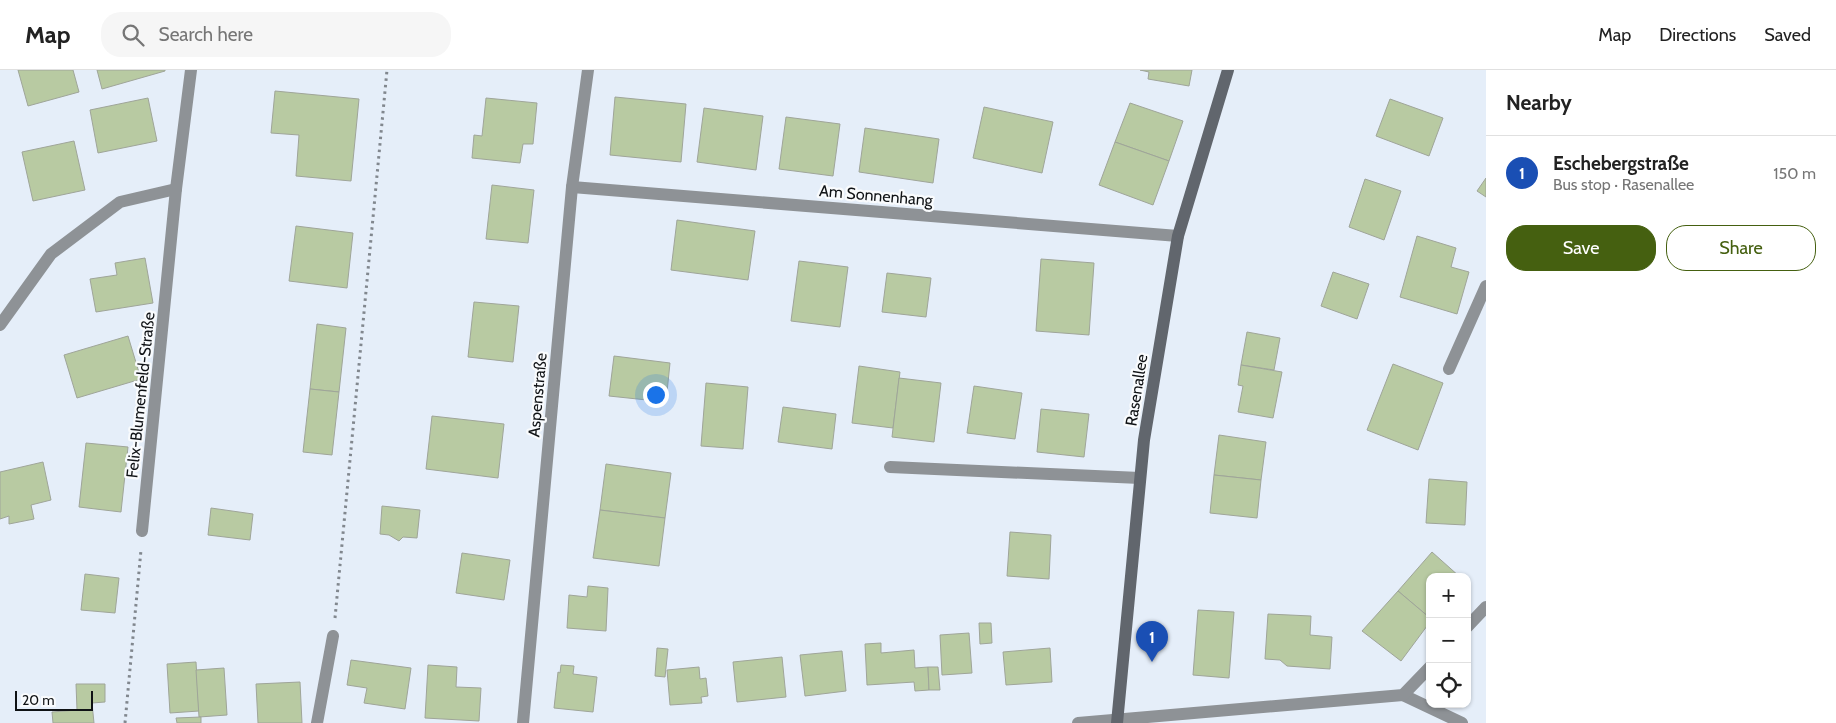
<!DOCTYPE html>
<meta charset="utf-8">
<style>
body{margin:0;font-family:Cabin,sans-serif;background:#f6f6f6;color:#222}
.controls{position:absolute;right:15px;bottom:15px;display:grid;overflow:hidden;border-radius:10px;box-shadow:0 1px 4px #0004}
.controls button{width:45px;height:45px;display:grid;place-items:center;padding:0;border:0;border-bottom:1px solid #e0e0e0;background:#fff;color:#222;font:25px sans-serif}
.scale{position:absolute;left:15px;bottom:12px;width:78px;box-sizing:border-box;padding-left:5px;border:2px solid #0f1215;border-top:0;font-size:14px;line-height:18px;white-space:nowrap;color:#0f1215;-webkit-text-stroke:4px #f9fbfd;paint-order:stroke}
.you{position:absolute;left:655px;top:324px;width:18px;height:18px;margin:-12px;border:4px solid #fff;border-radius:50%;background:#1a73e8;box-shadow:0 0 0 8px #1a73e833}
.badge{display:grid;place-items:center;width:32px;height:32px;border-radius:50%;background:#456010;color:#fff;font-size:16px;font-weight:700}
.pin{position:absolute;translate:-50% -41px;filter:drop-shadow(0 1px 2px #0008)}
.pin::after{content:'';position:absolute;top:26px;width:18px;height:15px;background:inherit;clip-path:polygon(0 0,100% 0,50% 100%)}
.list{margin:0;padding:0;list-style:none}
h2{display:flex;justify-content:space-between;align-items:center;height:65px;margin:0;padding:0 20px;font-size:21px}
h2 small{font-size:16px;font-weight:400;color:#767676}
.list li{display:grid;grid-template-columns:32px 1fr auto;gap:15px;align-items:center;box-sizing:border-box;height:75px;padding:0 20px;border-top:1px solid #e0e0e0}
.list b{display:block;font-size:19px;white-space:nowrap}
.list p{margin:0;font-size:16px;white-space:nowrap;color:#767676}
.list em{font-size:16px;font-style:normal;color:#767676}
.actions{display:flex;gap:10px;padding:15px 20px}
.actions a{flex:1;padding:11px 0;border:1px solid #456010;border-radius:20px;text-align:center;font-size:18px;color:#456010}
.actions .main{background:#456010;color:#fff}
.icon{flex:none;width:28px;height:28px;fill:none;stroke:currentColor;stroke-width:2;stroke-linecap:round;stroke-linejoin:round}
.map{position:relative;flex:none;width:1486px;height:653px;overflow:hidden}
header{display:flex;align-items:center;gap:30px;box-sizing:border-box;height:70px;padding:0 25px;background:#fff;border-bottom:1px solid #e0e0e0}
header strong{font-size:24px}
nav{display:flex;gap:28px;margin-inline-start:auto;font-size:18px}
.search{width:350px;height:45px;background:#f6f6f6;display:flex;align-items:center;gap:12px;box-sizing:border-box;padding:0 18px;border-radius:20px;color:#767676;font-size:19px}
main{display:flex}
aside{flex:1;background:#fff}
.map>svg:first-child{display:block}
.building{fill:#b8caa2;stroke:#9fa599}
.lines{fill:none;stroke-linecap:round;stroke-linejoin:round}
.path{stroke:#81878e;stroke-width:3;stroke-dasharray:2.5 4;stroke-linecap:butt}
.lane{stroke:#8e9296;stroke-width:12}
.street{stroke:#8e9296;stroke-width:12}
.secondary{stroke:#61666d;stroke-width:12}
.labels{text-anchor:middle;stroke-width:4.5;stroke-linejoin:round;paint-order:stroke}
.street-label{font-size:16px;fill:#0f1215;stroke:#f9fbfd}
</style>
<header>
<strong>Map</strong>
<div class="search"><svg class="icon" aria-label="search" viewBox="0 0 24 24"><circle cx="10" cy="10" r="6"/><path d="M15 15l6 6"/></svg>Search here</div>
<nav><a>Map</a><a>Directions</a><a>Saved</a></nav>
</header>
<main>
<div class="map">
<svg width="1486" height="653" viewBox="0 0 1486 653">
<rect width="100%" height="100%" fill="#e5eef9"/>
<g class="building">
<polygon points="18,0 73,0 79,22 28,36"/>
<polygon points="97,0 165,0 165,1 102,19"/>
<polygon points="1140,0 1192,0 1189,16 1148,9 1149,2"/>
<polygon points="275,21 359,29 351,111 296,106 299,65 271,63"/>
<polygon points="615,27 686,34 681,92 610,85"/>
<polygon points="148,28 157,71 98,83 90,40"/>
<polygon points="486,28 537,33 533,74 523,74 520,93 472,88 474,65 482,66"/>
<polygon points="1390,29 1443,48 1429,86 1376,66"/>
<polygon points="1130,33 1183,51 1169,91 1115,72"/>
<polygon points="984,37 1053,52 1042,103 973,88"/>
<polygon points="704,38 763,46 756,100 697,92"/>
<polygon points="786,47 840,54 833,106 779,99"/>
<polygon points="865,58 939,69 933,113 859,102"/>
<polygon points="74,71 85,120 33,131 22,82"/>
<polygon points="1115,72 1169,91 1153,135 1099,115"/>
<polygon points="1486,108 1486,127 1477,121"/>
<polygon points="1365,109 1401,121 1384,170 1349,157"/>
<polygon points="492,115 534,120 528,173 486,169"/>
<polygon points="677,150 755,161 748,210 671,200"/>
<polygon points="296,156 353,163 347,218 289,211"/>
<polygon points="1417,166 1456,178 1451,197 1469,202 1457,244 1400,227"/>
<polygon points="145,188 153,233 96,242 90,209 117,205 115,193"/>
<polygon points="1041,189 1094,193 1089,265 1036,261"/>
<polygon points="799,191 848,197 840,257 791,251"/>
<polygon points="1333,202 1369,214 1357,249 1321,236"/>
<polygon points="887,203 931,208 926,247 882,242"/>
<polygon points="474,232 519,236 513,292 468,287"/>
<polygon points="317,254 346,258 339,322 310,319"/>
<polygon points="1247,262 1280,268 1274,300 1241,295"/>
<polygon points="128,266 141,309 77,328 64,285"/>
<polygon points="614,286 670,293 666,332 609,326"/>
<polygon points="1393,294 1443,313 1418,380 1367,360"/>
<polygon points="1241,295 1282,302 1273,348 1238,342 1243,316 1238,315"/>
<polygon points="859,296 900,302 893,358 852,353"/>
<polygon points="899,308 941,313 934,372 892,367"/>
<polygon points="706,313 748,317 743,379 701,376"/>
<polygon points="974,316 1022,323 1015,369 967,363"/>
<polygon points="310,319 339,322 332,385 303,382"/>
<polygon points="783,337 836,344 832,379 778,372"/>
<polygon points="1041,339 1089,344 1084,387 1037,382"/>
<polygon points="432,346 504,354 498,408 426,399"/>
<polygon points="1219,365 1266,372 1261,410 1214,405"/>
<polygon points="86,373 128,377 121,442 79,437"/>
<polygon points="43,392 51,430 31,435 34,449 9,454 9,446 0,449 0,402"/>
<polygon points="606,394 671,403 665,448 600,440"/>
<polygon points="1214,405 1261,410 1257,448 1210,443"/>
<polygon points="1429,409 1467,412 1465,455 1426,453"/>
<polygon points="382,436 420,440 417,468 403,467 399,471 389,465 380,464"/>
<polygon points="211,438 253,444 250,470 208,465"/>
<polygon points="600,440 665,448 659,496 593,488"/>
<polygon points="1010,462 1051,465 1049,509 1007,506"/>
<polygon points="1432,482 1460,507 1430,507 1430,548 1398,521"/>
<polygon points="462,483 510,490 504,530 456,523"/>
<polygon points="85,504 119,508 115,543 81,540"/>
<polygon points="588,516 608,518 606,561 567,558 569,525 587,527"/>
<polygon points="1398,521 1430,548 1430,552 1401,591 1362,561"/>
<polygon points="1198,540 1234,542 1229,608 1193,605"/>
<polygon points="1268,544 1311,546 1310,565 1332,567 1330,599 1287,596 1280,590 1265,589"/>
<polygon points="979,553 991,553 992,573 980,574"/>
<polygon points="969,563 972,603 942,605 940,565"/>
<polygon points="881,573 881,583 914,580 915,598 928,597 929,620 915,621 914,612 867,615 865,574"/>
<polygon points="657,578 668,579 665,607 655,606"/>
<polygon points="1050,578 1052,612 1006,615 1003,582"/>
<polygon points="842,581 846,621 805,626 800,585"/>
<polygon points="782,587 786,627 737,632 733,592"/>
<polygon points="351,590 411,598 405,639 364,633 367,618 347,615"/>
<polygon points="196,592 199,641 170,643 167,594"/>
<polygon points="428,595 457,597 456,617 481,618 479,651 425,648"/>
<polygon points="561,595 574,596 573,604 597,607 593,642 554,638 558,602 560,603"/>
<polygon points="699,597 700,609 706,608 708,626 701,627 702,633 670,635 667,600"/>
<polygon points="928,597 938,597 940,620 929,620"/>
<polygon points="224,598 227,645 199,647 196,600"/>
<polygon points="300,612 302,653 258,653 256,614"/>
<polygon points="76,614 105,614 105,632 92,633 94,653 53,653 52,642 77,640"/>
<polygon points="201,647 201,653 177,653 176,648"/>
</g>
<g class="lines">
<g class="path">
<polyline points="335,548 387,0"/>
<polyline points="125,653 141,480"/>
</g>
<g class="lane">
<polyline points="1449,299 1486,216"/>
<polyline points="890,397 1140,408"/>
<polyline points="317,653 333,566"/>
</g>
<g class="street">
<polyline points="572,117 1178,166"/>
<polyline points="0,255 51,184 120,132 176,119"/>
<polyline points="142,461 176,119 191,0"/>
<polyline points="1467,557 1486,537"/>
<polyline points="1403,625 1462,653"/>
<polyline points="523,653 572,117 588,0"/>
<polyline points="1078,653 1403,625 1430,597"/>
</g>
<polyline class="secondary" points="1117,653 1144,370 1178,166 1228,0"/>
</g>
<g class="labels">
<g class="street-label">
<text transform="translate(876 125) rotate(5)" y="6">Am Sonnenhang</text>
<text transform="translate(1136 320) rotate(-81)" y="6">Rasenallee</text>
<text transform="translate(140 325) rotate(-84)" y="6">Felix-Blumenfeld-Straße</text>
<text transform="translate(537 325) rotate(-85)" y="6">Aspenstraße</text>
</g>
</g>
</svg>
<div class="controls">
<button>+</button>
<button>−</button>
<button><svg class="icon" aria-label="locate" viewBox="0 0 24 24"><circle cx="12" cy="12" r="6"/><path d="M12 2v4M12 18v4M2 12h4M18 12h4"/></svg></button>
</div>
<div class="scale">20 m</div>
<div class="you"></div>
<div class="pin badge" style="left:1152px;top:592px;background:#1a4fb4">1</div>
</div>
<aside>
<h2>Nearby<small></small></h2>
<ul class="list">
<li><span class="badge" style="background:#1a4fb4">1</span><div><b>Eschebergstraße</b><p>Bus stop · Rasenallee</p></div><em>150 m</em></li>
</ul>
<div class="actions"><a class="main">Save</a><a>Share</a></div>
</aside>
</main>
